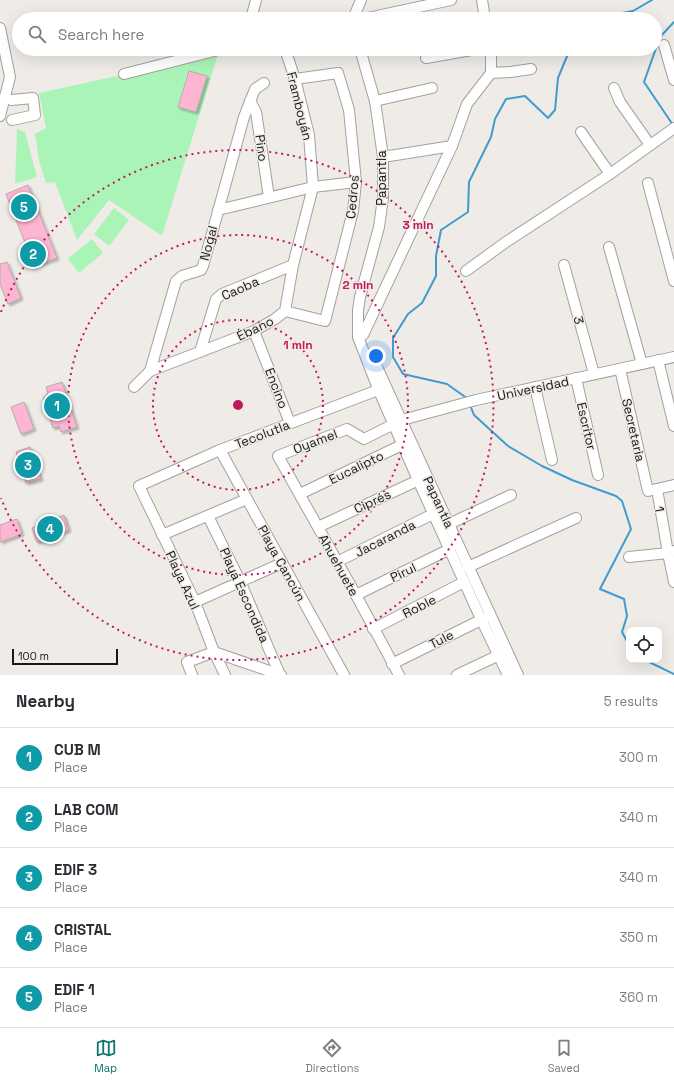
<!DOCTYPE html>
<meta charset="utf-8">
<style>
body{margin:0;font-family:"Space Grotesk",sans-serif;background:#f2f2f3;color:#2b2b33}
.controls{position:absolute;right:12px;bottom:12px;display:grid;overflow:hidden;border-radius:8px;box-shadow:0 4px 16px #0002}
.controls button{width:36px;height:36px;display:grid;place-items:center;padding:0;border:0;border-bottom:1px solid #e1e1e2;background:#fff;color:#2b2b33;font:20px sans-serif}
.scale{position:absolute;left:12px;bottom:10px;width:106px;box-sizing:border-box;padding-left:4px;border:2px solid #1a1917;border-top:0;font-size:11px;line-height:14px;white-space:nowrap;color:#1a1917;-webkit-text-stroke:3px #efece8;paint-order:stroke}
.you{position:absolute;left:376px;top:356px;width:14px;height:14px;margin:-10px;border:3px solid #fff;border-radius:50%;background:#1a73e8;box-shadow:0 0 0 6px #1a73e833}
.badge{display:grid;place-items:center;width:26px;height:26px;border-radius:50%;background:#0f766e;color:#fff;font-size:13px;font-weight:700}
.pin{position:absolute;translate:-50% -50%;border:2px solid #fff;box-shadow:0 1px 4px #0006}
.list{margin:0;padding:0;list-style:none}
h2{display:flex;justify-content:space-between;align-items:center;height:52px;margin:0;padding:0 16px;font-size:17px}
h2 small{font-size:13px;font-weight:400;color:#7c7c81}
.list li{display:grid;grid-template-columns:26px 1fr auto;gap:12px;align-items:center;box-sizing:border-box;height:60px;padding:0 16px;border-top:1px solid #e1e1e2}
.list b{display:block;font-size:15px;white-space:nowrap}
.list p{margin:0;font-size:13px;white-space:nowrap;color:#7c7c81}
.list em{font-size:13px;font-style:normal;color:#7c7c81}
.icon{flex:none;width:22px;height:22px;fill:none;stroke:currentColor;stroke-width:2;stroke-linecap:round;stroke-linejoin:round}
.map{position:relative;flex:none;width:674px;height:675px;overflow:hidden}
.search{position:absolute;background:#fff;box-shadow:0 4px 16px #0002;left:12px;right:12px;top:12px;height:44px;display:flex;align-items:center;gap:10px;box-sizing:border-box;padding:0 14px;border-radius:22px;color:#7c7c81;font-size:15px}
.sheet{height:352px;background:#fff}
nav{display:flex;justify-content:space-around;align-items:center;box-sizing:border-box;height:56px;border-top:1px solid #e1e1e2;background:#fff;font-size:11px;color:#7c7c81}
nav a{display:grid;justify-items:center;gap:2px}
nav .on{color:#0f766e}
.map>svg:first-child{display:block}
.green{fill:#abf4b8}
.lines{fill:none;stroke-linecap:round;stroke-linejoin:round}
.stream{stroke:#419bce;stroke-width:2}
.building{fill:#feb5d1;stroke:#b2adaf;filter:url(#shadow)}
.minor-casing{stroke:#a4a19d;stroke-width:12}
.minor{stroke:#fff;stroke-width:10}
.ring{fill:none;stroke:#c2185b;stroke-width:2;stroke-dasharray:2 4}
.labels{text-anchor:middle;stroke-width:3;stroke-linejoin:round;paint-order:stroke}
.street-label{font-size:13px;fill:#1a1917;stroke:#efece8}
.centre{fill:#c2185b;stroke:#efece8;stroke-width:2}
.ring-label{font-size:12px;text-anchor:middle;font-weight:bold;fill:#c2185b;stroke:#efece8;stroke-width:3;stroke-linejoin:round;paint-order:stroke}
</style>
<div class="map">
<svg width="674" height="675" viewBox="0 0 674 675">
<defs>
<filter id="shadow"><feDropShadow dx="2" dy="2" stdDeviation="1" flood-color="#0004"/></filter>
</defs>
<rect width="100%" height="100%" fill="#efece8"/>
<g class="green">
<polygon points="218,54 162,236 109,200 77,240 55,182 46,183 39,161 35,134 46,128 39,93"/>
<polygon points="17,129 25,132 37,177 15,184"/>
<polygon points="114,208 129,220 109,246 94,234"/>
<polygon points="92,239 103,253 79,273 68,259"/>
</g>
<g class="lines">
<g class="stream">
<polyline points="596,19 600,17 633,11 652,0"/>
<polyline points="673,125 644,82 660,37 674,22"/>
<polyline points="468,399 447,384 403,374 393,357 393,338 408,314 422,303 436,276 436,256 441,230 468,212 469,182 491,137 495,119 506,99 525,96 548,118 555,110 558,78 570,49"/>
<polyline points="470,405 474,415 508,446 542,466 572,480 616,496 622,501 631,529 600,589 624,599 627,616 622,632 629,645"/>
<polyline points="645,660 674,674"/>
</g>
</g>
<g class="building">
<polygon points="189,71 207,76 196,112 178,107"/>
<polygon points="28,185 57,258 32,267 24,245 26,245 6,194"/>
<polygon points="7,262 21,298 8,304 0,284 0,264"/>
<polygon points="62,382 77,427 61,432 59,426 53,428 43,398 48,393 46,387"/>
<polygon points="24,402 34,429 21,434 11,407"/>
<polygon points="30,447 41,479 26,483 16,452"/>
<polygon points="64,515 69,530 37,542 32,528"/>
<polygon points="17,519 22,534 0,542 0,525"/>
</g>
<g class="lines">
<g class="minor-casing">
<g id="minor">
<polyline points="482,0 485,19"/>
<polyline points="251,19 256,0"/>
<polyline points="353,19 361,0"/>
<polyline points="363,19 451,0"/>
<polyline points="0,28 10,77 0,116"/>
<polyline points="664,45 674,80"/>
<polyline points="360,49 375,101 383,157 383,198 379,227 360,297 358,310 358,337 379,391 418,480 481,619 508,675"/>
<polyline points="426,58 477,49"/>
<polyline points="491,73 511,72 531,69"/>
<polyline points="124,74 222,49"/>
<polyline points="614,88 620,102 650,145"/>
<polyline points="11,100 33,98 35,115 12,120"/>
<polyline points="250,101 256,112 269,197"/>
<polyline points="375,101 432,88"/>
<polyline points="581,132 610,174"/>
<polyline points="383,157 452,146"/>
<polyline points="648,183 674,281"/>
<polyline points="218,210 313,187 356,182"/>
<polyline points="609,247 642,364"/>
<polyline points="564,265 594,374"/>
<polyline points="466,271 506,242 610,174 674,128"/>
<polyline points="285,311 325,321 353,211 356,182 349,110 338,73 295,79"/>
<polyline points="254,331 290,423"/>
<polyline points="358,337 363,335 371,318 452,146 467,104 491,73 491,49"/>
<polyline points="200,352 216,299 222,294 293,265"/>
<polyline points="372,356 518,675"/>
<polyline points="658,360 674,426"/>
<polyline points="620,369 648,491 674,485"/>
<polyline points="150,371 254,331 275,319 285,311 293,265 313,187 309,135 295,79 285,49"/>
<polyline points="576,378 598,475"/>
<polyline points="134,387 150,371 176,281 182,276 201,270 203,266 244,117 255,89 264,83"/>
<polyline points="535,387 552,460"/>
<polyline points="220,450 344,675"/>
<polyline points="657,489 668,553 674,551"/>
<polyline points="300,494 408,442"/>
<polyline points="208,516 240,581 280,675"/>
<polyline points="449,524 511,495"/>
<polyline points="318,527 423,478"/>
<polyline points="162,535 247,499"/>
<polyline points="629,557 668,553 674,582"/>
<polyline points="337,562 433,514"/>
<polyline points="468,567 576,518"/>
<polyline points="356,595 450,549"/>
<polyline points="195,602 282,563"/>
<polyline points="373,629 464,582"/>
<polyline points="392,664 487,617"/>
<polyline points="192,675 187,662 214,652 281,675"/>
<polyline points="225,675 214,652 195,602 139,486 220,450 386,387"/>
<polyline points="399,675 356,595 278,456 347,429 364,439 402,420 476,400 674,357"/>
<polyline points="457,675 499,655"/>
</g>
</g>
<use href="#minor" class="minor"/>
</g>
<g class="ring">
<circle cx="238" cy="405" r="85"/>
<circle cx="238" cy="405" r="170"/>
<path d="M1 312A255 255 0 1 1 1 498"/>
</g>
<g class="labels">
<g class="street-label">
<text transform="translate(300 106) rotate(76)" y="5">Framboyán</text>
<text transform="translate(262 148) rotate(82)" y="5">Pino</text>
<text transform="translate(381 178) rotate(-90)" y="5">Papantla</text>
<text transform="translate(352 197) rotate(-85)" y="5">Cedros</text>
<text transform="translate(208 243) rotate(-75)" y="5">Nogal</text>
<text transform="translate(240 288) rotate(-24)" y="5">Caoba</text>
<text transform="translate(579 320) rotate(75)" y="5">3</text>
<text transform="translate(255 328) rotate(-26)" y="5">Ébano</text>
<text transform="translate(277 388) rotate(69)" y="5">Encino</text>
<text transform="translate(533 388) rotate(-12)" y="5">Universidad</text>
<text transform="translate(587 426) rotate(77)" y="5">Escritor</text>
<text transform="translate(634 430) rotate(77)" y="5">Secretaria</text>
<text transform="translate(262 434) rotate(-21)" y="5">Tecolutla</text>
<text transform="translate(315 441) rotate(-21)" y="5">Oyamel</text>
<text transform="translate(356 467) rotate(-26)" y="5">Eucalipto</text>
<text transform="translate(372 501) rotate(-25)" y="5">Ciprés</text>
<text transform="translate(439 502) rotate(65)" y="5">Papantla</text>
<text transform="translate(660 509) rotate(80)" y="5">1</text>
<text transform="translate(385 538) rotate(-27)" y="5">Jacaranda</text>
<text transform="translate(282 563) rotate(61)" y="5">Playa Cancún</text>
<text transform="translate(339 565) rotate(61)" y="5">Ahuehuete</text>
<text transform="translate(403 572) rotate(-26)" y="5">Pirul</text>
<text transform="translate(183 580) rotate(65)" y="5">Playa Azul</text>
<text transform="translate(245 595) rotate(66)" y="5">Playa Escondida</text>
<text transform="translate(419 606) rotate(-27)" y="5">Roble</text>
<text transform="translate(441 639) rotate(-27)" y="5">Tule</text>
</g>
</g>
<circle cx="238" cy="405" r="6" class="centre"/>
<g class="ring-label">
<text x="418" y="229">3 min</text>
<text x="358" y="289">2 min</text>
<text x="298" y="349">1 min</text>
</g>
</svg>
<div class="controls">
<button><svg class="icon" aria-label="locate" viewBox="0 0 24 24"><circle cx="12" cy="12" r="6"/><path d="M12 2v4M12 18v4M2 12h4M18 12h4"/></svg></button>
</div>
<div class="scale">100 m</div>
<div class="you"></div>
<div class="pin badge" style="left:57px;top:406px;background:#0f9aa8">1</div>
<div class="pin badge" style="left:33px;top:254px;background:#0f9aa8">2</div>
<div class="pin badge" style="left:28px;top:465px;background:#0f9aa8">3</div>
<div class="pin badge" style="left:50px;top:529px;background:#0f9aa8">4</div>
<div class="pin badge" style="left:24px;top:207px;background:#0f9aa8">5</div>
<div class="search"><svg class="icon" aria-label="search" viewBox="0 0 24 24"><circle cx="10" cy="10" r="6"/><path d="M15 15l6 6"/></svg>Search here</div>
</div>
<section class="sheet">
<h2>Nearby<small>5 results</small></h2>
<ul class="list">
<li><span class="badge" style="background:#0f9aa8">1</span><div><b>CUB M</b><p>Place</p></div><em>300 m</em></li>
<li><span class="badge" style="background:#0f9aa8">2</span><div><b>LAB COM</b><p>Place</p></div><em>340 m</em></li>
<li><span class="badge" style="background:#0f9aa8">3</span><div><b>EDIF 3</b><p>Place</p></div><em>340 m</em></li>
<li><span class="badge" style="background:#0f9aa8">4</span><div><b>CRISTAL</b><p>Place</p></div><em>350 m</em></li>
<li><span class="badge" style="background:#0f9aa8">5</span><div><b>EDIF 1</b><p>Place</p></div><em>360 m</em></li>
</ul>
</section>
<nav>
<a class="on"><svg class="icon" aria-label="map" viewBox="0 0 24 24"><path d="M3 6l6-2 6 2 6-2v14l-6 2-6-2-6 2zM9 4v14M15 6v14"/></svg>Map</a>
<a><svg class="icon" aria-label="directions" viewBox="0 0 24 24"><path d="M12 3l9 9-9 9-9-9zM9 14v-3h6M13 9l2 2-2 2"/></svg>Directions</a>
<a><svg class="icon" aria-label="saved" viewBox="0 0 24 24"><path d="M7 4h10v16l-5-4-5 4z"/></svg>Saved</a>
</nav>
